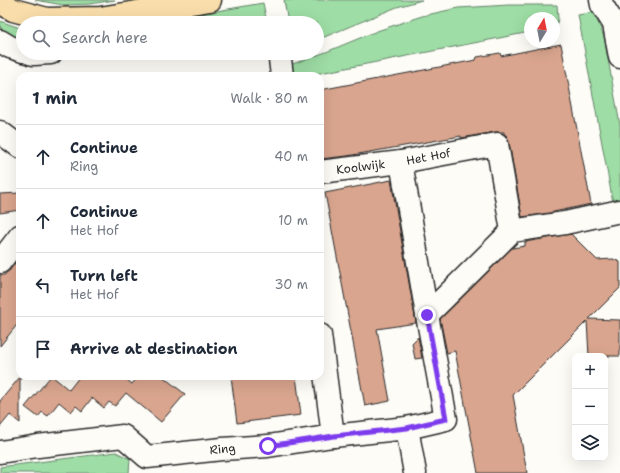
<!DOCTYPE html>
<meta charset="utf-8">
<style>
body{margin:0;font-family:"Shantell Sans",sans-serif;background:#f6f6f7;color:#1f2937}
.controls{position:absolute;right:12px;bottom:12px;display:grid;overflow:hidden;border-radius:8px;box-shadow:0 4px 16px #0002}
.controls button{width:36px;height:36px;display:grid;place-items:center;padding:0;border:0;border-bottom:1px solid #e0e1e3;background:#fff;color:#1f2937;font:20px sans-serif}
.compass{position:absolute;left:524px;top:12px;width:36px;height:36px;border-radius:50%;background:#fff;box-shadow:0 4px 16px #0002;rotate:10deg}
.stop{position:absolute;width:12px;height:12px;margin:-9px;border:3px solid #7c3aed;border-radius:50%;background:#fff}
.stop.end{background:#7c3aed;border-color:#fff;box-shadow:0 1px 4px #0008}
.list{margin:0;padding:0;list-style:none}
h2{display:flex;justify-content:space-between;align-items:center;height:52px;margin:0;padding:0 16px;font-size:17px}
h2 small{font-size:13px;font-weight:400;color:#747a83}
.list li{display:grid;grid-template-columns:26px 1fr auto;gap:12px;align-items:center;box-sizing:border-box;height:64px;padding:0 16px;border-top:1px solid #e0e1e3}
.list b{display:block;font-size:15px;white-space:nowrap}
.list p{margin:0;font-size:13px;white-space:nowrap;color:#747a83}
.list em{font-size:13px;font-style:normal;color:#747a83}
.icon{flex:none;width:22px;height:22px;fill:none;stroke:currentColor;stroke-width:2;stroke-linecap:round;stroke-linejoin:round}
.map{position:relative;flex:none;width:620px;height:473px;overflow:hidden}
.search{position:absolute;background:#fff;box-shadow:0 4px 16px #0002;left:16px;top:16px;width:308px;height:44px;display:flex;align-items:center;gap:10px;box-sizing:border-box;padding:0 14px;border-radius:22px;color:#747a83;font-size:15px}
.panel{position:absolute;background:#fff;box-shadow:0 4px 16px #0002;left:16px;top:72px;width:308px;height:308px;border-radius:12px}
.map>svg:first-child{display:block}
.green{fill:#9edda5;stroke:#648468}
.building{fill:#d9a58e;stroke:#2b2b2b}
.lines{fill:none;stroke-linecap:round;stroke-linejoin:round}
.minor-casing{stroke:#2b2b2b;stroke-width:25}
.major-casing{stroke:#2b2b2b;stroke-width:25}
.minor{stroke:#fdfcf7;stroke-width:22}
.major{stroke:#f9deab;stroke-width:22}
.route{stroke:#7c3aed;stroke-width:5}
.labels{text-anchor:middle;stroke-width:3;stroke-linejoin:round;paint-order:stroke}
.street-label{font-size:12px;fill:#2b2b2b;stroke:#fdfcf7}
</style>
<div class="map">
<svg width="620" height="473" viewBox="0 0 620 473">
<rect width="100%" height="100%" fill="#fdfcf7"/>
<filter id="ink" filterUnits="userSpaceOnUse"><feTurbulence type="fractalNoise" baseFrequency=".025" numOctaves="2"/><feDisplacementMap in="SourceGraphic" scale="8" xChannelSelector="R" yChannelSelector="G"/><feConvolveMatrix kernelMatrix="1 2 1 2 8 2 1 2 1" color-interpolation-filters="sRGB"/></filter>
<g filter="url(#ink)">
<g class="green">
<polygon points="35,0 115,0 90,4 63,5"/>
<polygon points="284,0 422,0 397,7 317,40 317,23 288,23"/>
<polygon points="263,3 267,23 148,23"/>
<polygon points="509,5 557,5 558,19 556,27 554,27 554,18 530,18 530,32 305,76 285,76 287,66 326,52 377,31 422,16 458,8"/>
<polygon points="594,12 604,37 620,125 620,203 614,208 578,15"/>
<polygon points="0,21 17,27 23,28 23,47 0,27"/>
<polygon points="116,452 130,459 129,473 0,473 0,467"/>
</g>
<g class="building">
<polygon points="561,44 591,204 549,213 522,217 509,142 507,136 504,134 504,132 495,132 461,138 461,136 347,156 320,159 320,90 476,60 477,57 500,53 501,56"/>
<polygon points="391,180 416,323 377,329 390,401 365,406 325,193"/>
<polygon points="20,193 20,210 0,213 0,194"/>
<polygon points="571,234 597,260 613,259 620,262 620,288 589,319 620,320 620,356 589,356 587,321 513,395 527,473 478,473 455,351 447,353 440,319 512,248 525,246 525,242"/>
<polygon points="20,256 20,321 0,346 0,275 4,275 10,270"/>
<polygon points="418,337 422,358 415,359 412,343"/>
<polygon points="51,376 52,376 69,390 80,376 122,376 132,384 139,376 162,376 185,394 161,422 126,393 115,406 109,402 104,408 92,398 82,411 76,406 71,412 59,402 48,416 42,412 38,417 25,407"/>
<polygon points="231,376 296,376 301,415 237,423"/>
<polygon points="20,377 20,423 10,415 0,427 0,401"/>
</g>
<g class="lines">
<g class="minor-casing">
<g id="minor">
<polyline points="601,0 602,5 614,24 620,57"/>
<polyline points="0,41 10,47 23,51"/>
<polyline points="30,53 34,54 51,53"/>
<polyline points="280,59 282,76"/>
<polyline points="0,132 20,147"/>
<path id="s1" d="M320,172l81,-10"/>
<polyline points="0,262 20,236"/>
<path id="s2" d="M427,315l-26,-153 96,-18 15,87"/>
<polyline points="320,335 333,436"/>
<polyline points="407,428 446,419 427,315 512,231 565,223 620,211"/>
<path id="s3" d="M0,452l38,-6 85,-10 24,21 75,-8 46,-3 65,-10 74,-8 8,45"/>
</g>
</g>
<g class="major-casing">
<polyline id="major" points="0,2 13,10 47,19 100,18 210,0"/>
</g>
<use href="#minor" class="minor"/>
<use href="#major" class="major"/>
</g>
</g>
<g class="lines" filter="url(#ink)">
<polyline class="route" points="268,446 334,436 407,428 446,419 427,315"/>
</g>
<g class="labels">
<g class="street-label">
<text dy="4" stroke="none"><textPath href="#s2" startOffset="183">Het Hof</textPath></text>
<text dy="4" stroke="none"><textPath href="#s1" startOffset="41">Koolwijk</textPath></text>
<text dy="4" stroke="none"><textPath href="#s3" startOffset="232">Ring</textPath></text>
</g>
</g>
</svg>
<div class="controls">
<button>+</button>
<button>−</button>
<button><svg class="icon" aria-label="layers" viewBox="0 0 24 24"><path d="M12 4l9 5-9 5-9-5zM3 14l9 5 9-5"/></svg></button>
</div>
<svg class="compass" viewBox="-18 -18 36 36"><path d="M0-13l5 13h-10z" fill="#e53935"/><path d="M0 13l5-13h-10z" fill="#747a83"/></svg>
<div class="stop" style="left:268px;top:446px"></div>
<div class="stop end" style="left:427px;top:315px"></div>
<div class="search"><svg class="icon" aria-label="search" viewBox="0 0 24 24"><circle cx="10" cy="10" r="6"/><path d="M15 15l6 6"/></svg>Search here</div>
<section class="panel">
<h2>1 min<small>Walk · 80 m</small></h2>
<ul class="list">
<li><svg class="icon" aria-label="ahead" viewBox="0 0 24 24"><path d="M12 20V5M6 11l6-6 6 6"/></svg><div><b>Continue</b><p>Ring</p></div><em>40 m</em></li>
<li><svg class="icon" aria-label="ahead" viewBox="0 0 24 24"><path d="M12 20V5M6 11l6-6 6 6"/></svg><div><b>Continue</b><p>Het Hof</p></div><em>10 m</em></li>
<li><svg class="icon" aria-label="left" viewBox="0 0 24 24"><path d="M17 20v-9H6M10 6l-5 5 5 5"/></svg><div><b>Turn left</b><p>Het Hof</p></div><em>30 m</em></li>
<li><svg class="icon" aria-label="arrive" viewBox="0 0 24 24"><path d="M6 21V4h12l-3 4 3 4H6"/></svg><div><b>Arrive at destination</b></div></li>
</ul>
</section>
</div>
